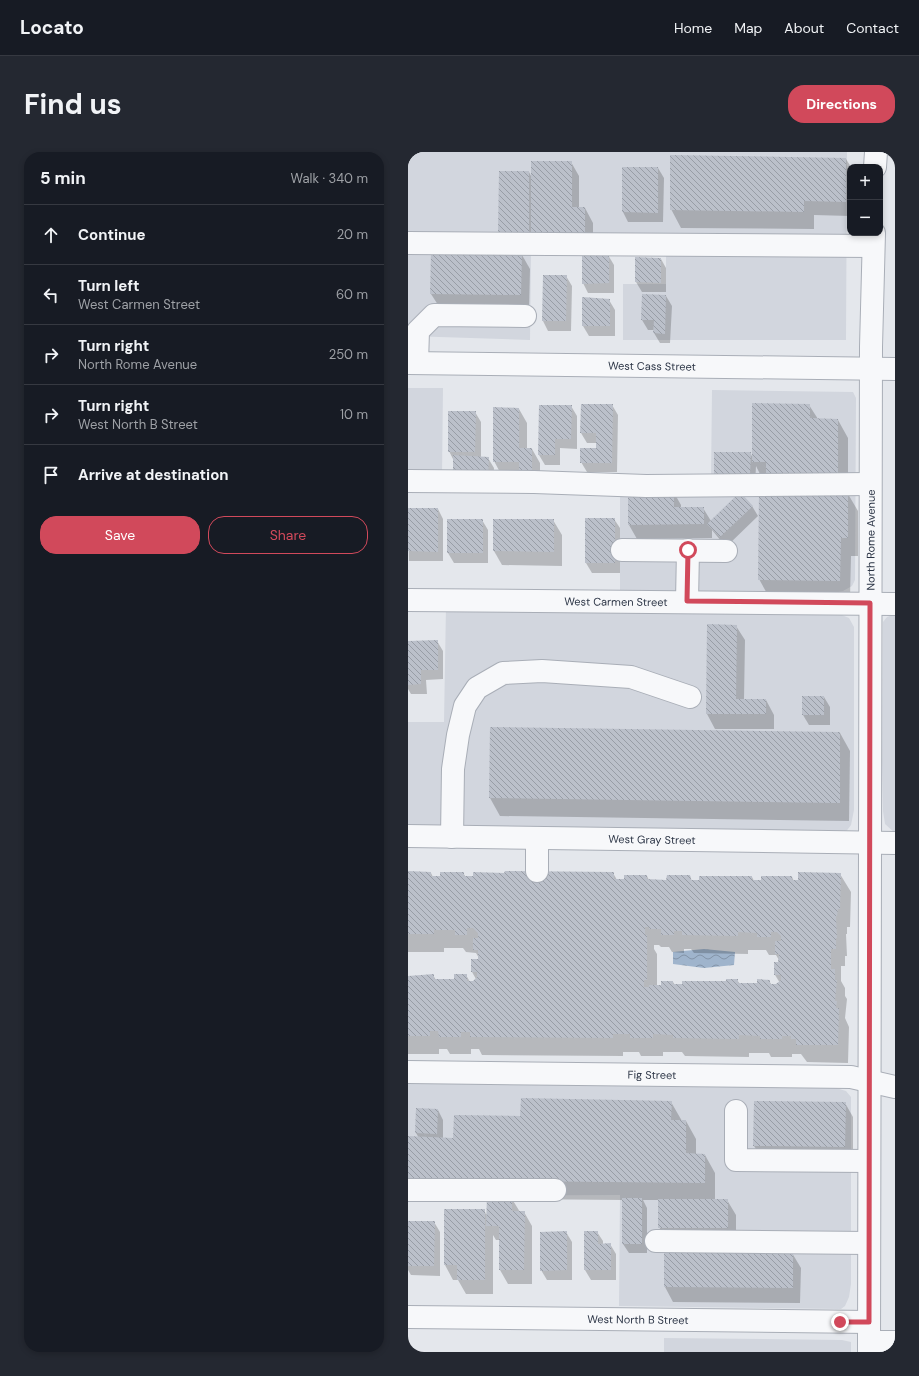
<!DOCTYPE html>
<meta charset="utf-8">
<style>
body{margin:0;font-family:"DM Sans",sans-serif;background:#242831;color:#f1f3f6}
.controls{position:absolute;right:12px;top:12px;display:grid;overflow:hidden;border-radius:8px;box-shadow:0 2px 6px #0003}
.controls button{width:36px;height:36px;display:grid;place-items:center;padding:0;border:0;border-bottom:1px solid #363941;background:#171b24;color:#f1f3f6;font:20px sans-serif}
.stop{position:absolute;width:12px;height:12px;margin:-9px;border:3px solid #d1495b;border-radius:50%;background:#fff}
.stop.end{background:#d1495b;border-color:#fff;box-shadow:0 1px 4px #0008}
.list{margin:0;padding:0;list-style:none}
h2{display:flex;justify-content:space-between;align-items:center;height:52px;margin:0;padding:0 16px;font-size:17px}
h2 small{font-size:13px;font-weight:400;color:#9ea1a6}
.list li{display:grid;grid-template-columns:26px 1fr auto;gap:12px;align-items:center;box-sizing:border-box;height:60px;padding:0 16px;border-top:1px solid #363941}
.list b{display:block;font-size:15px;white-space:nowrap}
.list p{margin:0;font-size:13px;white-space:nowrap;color:#9ea1a6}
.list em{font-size:13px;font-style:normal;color:#9ea1a6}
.actions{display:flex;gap:8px;padding:12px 16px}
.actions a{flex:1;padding:9px 0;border:1px solid #d1495b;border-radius:16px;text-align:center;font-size:14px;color:#d1495b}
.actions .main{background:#d1495b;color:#fff}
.icon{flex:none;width:22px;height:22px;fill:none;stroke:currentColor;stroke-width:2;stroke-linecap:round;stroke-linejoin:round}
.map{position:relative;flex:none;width:487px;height:1200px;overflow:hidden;border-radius:16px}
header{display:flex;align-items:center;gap:24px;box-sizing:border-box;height:56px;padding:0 20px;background:#171b24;border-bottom:1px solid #363941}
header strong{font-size:19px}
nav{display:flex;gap:22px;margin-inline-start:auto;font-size:14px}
.intro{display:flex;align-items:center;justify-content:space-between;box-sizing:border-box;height:96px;padding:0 24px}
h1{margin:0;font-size:28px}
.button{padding:10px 18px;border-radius:16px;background:#d1495b;color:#fff;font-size:14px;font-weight:700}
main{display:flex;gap:24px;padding:0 24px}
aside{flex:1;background:#171b24;border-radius:16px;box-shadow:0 2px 6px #0003}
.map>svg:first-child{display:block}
.built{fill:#d2d6de}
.water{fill:url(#water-waves)}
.shadow{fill:#0003;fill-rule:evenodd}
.building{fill:url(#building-back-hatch);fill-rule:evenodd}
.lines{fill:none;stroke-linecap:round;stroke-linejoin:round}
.minor-casing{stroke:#a9aeb7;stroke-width:24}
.minor{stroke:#f7f8fa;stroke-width:22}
.route{stroke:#d1495b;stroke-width:5}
.labels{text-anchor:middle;stroke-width:3.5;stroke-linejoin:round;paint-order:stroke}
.street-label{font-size:11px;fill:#2b3445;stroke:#f4f6f9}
</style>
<header>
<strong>Locato</strong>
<nav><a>Home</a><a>Map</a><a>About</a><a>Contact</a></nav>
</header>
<div class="intro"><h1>Find us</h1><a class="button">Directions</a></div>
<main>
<aside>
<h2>5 min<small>Walk · 340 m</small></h2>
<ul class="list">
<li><svg class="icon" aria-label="ahead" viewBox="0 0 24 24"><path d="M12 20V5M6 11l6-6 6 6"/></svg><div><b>Continue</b></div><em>20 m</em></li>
<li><svg class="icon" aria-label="left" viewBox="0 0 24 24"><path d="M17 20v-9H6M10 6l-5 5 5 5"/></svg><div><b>Turn left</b><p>West Carmen Street</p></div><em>60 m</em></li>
<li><svg class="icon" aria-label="right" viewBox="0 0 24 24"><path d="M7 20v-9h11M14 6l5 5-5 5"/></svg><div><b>Turn right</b><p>North Rome Avenue</p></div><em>250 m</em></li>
<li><svg class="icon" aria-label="right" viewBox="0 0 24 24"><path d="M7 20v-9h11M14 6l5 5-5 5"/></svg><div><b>Turn right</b><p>West North B Street</p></div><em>10 m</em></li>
<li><svg class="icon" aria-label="arrive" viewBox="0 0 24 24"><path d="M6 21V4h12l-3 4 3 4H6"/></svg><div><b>Arrive at destination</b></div></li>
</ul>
<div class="actions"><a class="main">Save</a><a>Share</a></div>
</aside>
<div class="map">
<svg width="487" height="1200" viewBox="0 0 487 1200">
<defs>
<pattern id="water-waves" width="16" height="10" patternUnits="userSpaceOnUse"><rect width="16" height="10" fill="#9fb4cc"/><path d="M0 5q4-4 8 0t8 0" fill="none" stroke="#8293a7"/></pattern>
<pattern id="building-back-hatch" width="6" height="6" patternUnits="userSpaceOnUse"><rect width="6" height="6" fill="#bbc0ca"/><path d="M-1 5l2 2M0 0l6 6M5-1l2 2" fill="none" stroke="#989da6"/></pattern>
</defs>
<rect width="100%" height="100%" fill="#e4e7ec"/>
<g class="built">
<polygon points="0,0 439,0 438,188 215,188 215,132 258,132 258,98 123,98 122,188 0,184"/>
<polygon points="0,236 35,236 34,324 0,323"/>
<polygon points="304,238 445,240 448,246 447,428 444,434 435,439 420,442 212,440 212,327 303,328"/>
<polygon points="38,454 429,461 441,466 446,475 446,658 443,673 437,681 0,674 0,570 36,570"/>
<polygon points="487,462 487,681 477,672 475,659 474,610 475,470 479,465"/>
<polygon points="0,927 428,936 438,939 443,945 443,1132 441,1145 437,1154 433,1157 211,1154 212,1043 0,1044"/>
<polygon points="256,1186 434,1188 443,1190 443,1200 256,1200"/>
</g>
<polygon class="water" points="296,797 327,800 326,813 296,816 265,812 265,800"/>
<g class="shadow">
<polygon points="438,7 443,15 442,64 406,63 406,77 273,76 263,57"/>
<polygon points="163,10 171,24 171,56 177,56 185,71 185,101 100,94 91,79 121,20 124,26"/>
<polygon points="215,16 250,16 256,26 255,70 220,70 215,60"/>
<polygon points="114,103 122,117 121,158 32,156 23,142"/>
<polygon points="200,103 206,113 206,141 180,141 175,131"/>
<polygon points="228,106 253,107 258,116 258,140 234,140 228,130"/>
<polygon points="158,124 164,134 163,179 140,179 135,169"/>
<polygon points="258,144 264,154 262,191 252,191 246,181 246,178 240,178 234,168"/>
<polygon points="201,148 207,158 207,184 181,184 175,174"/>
<polygon points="174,253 204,253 210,263 209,320 179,320 173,310 189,297 189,291 179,291 173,281"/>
<polygon points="401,253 410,267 430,268 440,286 440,342 450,359 450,404 443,404 442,446 361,445 351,427 355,328 348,314 347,333 313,333 342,301 345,306"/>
<polygon points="163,254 169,264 169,297 152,296 152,313 137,313 131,303"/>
<polygon points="111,257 119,271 119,297 124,297 132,311 132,338 94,324 86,309"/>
<polygon points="67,260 73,270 73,305 80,306 86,316 85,333 46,309 41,299"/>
<polygon points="265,339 273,353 273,356 295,356 303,369 344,354 350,364 318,395 304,378 304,386 229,387 221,373"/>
<polygon points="0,357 30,357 35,367 35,409 1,409"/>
<polygon points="206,367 212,376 212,421 184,421 178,411"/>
<polygon points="40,368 74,368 80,378 80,411 46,411 40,401"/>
<polygon points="145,368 154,383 154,414 94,413 86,399"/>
<polygon points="300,473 328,474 337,488 336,548 358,548 366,563 366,577 307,577 299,562"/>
<polygon points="29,489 35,499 35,527 18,528 19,542 3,542 0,537 0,490"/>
<polygon points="395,545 416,545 422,555 422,573 401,573 395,563"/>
<polygon points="432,581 442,599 441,669 92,664 82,646"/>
<path d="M0,720l23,1 2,4h8l22,-4 3,4 147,-4 4,7 30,-4 2,4 18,1 23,-5 2,5 60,-4 2,4 38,-4 2,4 46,-7 11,18 -1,35h-3v7h-1l1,22h-2v10h-4v15l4,7v8l2,3 -2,19 4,9 -1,36 -41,-1 -6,-8h-9v3h-21l-2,-4h-20v4l-64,-1 -3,-4h-19v4h-22l-2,-4h-16v4l-141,-1 -3,-6h-8v5h-21l-3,-5h-8v5h-31v-77l25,-2 3,5h19l11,-5 4,7h3l3,-3 -4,-7 7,-14 -3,-5 -10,-1 -3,-4h-19v4h-36zM246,793h5l2,2h8l3,5 12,1v-4h7l3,4 54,1v-4h18l3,5h7l3,5v3h-4v12l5,8 -8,2 -3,-4 -11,3h-18l-3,-4 -62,5 -2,-3 -11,4h-5v-32l-3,-5z"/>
<polygon points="263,950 274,969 278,969 288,987 288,1002 297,1003 307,1021 307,1048 319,1048 328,1063 328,1090 259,1090 251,1075 251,1048 235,1048 239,1056 239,1101 221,1101 215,1092 215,1048 104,1047 112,1060 116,1060 124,1074 124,1132 100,1132 92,1118 92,1088 88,1088 85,1083 85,1142 58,1142 50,1128 45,1128 37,1113 37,1058 76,1058 79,1064 80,1047 0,1000 11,986 8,981 30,958 35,968 35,987 46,987 113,965"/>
<polygon points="437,951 445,965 445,1009 355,1008 346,994"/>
<polygon points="0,1070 26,1070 32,1080 32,1124 3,1123 0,1118"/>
<polygon points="158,1080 164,1090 164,1128 139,1128 133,1118"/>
<polygon points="177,1080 189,1080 195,1089 195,1093 202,1092 208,1102 208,1128 183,1128 177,1118"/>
<polygon points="257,1101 384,1101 393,1116 392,1151 265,1150 257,1135"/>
</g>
<g class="building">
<polygon points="262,3 438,6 438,50 396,49 396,60 262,58"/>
<polygon points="123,9 164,9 164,55 177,55 177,86 123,86"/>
<polygon points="214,15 250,15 250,61 214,60"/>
<polygon points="91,19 121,19 121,80 90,80"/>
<polygon points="23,101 114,102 113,143 22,142"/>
<polygon points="174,102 201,102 201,131 174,132"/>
<polygon points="227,105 253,106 253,131 227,130"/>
<polygon points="135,123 159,123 158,169 134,169"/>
<polygon points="234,142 258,143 257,182 245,181 246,168 233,168"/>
<polygon points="174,145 202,147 202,174 174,174"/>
<polygon points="344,251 402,252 402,266 430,267 430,325 358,325 358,310 344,310"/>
<polygon points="173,252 205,252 204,311 172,311 172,296 188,296 188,281 172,281"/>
<polygon points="131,253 164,253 163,287 147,287 147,303 130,303"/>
<polygon points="85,255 111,256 111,296 124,296 124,324 111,323 111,310 85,310"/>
<polygon points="40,259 68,259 67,300 40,300"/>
<polygon points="306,300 343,300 342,323 306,323"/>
<polygon points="45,303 81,305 80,324 45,322"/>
<polygon points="220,338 266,338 266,355 296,355 296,372 220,373"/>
<polygon points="351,339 440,340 440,386 433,386 432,429 350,428"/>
<polygon points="332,340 345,354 312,385 299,372"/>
<polygon points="0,356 30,356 30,400 0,399"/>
<rect x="177" y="366" width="30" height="45"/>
<rect x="39" y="367" width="36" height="34"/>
<polygon points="85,367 146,367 146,400 85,399"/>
<polygon points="299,472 329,473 328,547 358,547 358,562 298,562"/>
<polygon points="30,488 30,518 13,518 13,532 0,533 0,489"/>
<rect x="394" y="544" width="22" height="19"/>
<polygon points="82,575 432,580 432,651 81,646"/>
<path d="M0,719l23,1v4h9v-4h24v4h9v-4l31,1 1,-2 109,1v7h10v-4h23v4l19,1 1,-5h23l1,5h8v-4h53v4h9v-4h31v4h6v-8l43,1 -1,36h-2l-1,7h-1l1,22h-1v11h-5v20h4v11h2l-2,21h2l-1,7h3l-1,37h-42v-6h-5v-3h-9v3h-22v-3l-21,-1v4l-66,-1v-3l-20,-1v4h-23v-4h-17v4l-143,-1v-5h-9v5h-22l-1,-6h-8v5h-22v-60l26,-2v5h20v-5h13v7h6l4,-4v-5h-6v-13h7v-9h-5v-12h5v-5l-5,-5h-6v7h-12v-5h-21v4h-26zM237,775h4v2h12v6h13v-4h8v4l56,1v-4l19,1v4h14v-5h6l4,4v5h-6v13h4l-1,8h-4v13h7v5l-5,4h-6v-4l-13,-1v4h-19v-4h-12v2h-44v3h-9v-3h-12v4h-12v2h-5v-7h3v-45h-2z"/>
<polygon points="113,946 264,949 263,968 278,968 278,1001 297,1002 297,1031 0,1028 0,984 45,986 46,963 112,964"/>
<polygon points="346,949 438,950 437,995 345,994"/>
<polygon points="8,956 30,957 29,982 7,981"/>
<polygon points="79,1044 104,1044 104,1059 117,1059 116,1118 91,1118 91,1074 78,1074"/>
<rect x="214" y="1046" width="20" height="46"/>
<rect x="250" y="1047" width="70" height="29"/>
<polygon points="36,1057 77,1057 77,1128 49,1128 49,1113 36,1113"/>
<polygon points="0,1069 27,1069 26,1114 0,1114"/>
<polygon points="159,1079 159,1118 132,1119 132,1080"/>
<polygon points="176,1079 190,1079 190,1092 203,1091 203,1118 176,1118"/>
<polygon points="256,1100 385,1100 385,1136 256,1135"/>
</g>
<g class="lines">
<g class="minor-casing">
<g id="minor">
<polyline points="467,15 468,0"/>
<polyline points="0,91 465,94"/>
<path id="s1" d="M0,211l487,6"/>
<polyline points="9,211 10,179 26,163 117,164"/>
<polyline points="0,329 126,330 238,334 462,332"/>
<polyline points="214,398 318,399"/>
<path id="s2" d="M0,448l487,4"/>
<polyline points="279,449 280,398"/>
<path id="s3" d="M0,684l487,7"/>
<polyline points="44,685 45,617 50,583 57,554 69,536 95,521 134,519 223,525 282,545"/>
<polyline points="129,719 129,686"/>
<path id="s4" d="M0,920l443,5 44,10"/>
<polyline points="328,959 328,1008 461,1009"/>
<polyline points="0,1038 147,1038"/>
<polyline points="248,1089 461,1091"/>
<path id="s5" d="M0,1165l461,5"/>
<polyline points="461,1190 487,1190"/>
<path id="s6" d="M461,1200l2,-1005 3,-114"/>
</g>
</g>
<use href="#minor" class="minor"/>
</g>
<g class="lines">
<polyline class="route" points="280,398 279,449 462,451 461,1170 432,1170"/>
</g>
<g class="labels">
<g class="street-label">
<text dy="4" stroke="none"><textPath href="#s1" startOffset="244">West Cass Street</textPath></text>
<text dy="4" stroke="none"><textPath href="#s6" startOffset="812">North Rome Avenue</textPath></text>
<text dy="4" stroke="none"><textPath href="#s2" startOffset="208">West Carmen Street</textPath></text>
<text dy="4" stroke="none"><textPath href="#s3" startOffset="244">West Gray Street</textPath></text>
<text dy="4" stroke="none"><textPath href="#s4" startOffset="244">Fig Street</textPath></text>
<text dy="4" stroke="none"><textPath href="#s5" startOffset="230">West North B Street</textPath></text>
</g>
</g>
</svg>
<div class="controls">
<button>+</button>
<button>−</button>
</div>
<div class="stop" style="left:280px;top:398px"></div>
<div class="stop end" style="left:432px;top:1170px"></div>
</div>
</main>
